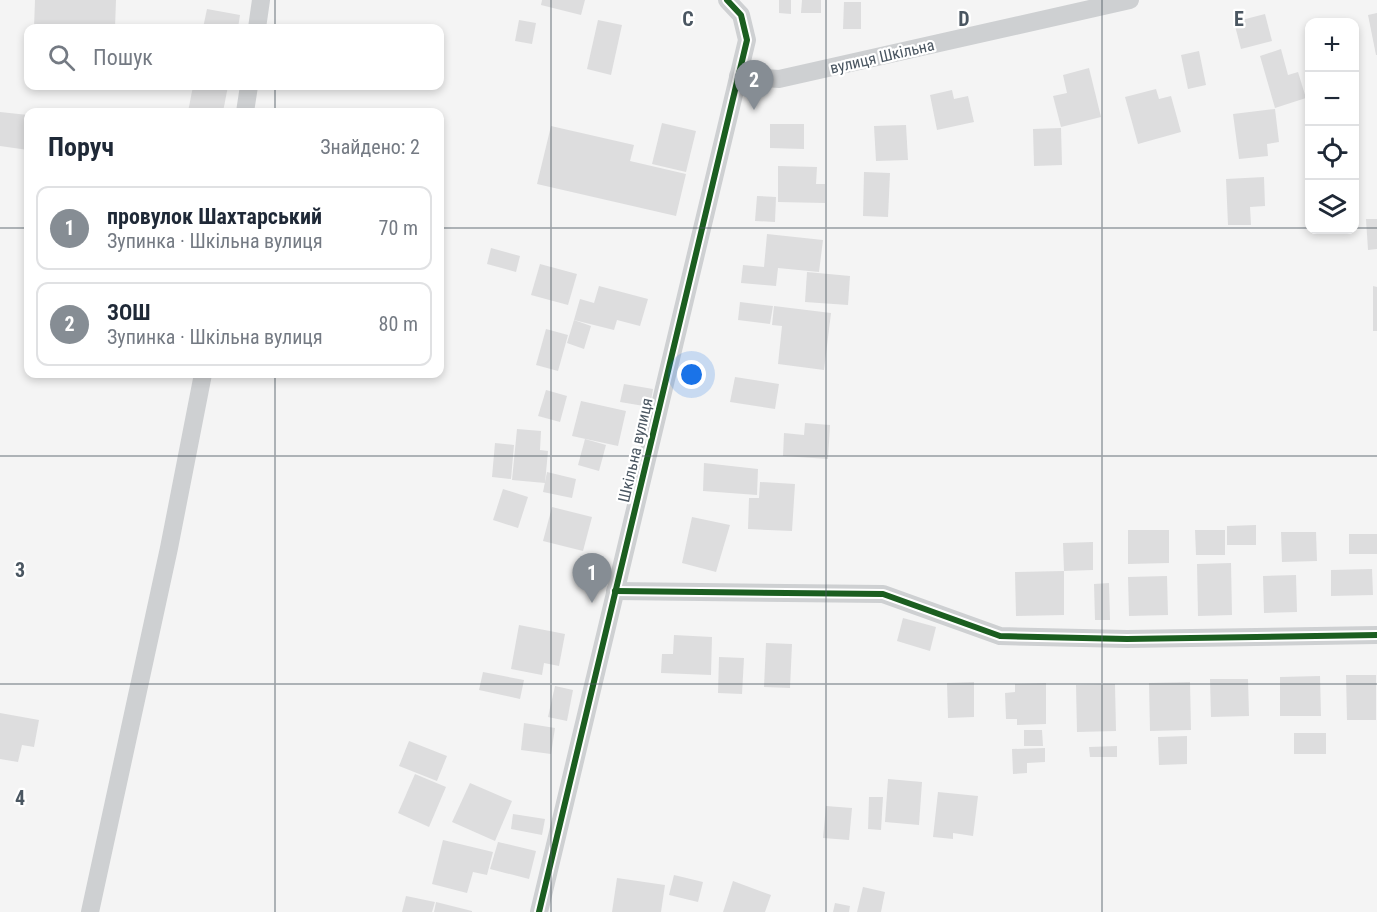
<!DOCTYPE html>
<html lang="uk">
<meta charset="utf-8">
<style>
body{margin:0;font-family:"Roboto Condensed",sans-serif;background:#f6f6f7;color:#1f2937}
.controls{position:absolute;right:18px;top:18px;display:grid;overflow:hidden;border-radius:12px;box-shadow:0 3px 9px #0003}
.controls button{width:54px;height:54px;display:grid;place-items:center;padding:0;border:0;border-bottom:2px solid #e0e1e3;background:#fff;color:#1f2937;font:30px sans-serif}
.you{position:absolute;left:692px;top:375px;width:21px;height:21px;margin:-15px;border:4px solid #fff;border-radius:50%;background:#1a73e8;box-shadow:0 0 0 9px #1a73e833}
.badge{display:grid;place-items:center;width:39px;height:39px;border-radius:50%;background:#868d94;color:#fff;font-size:20px;font-weight:700}
.pin{position:absolute;translate:-50% -50px;filter:drop-shadow(0 2px 3px #0008)}
.pin::after{content:'';position:absolute;top:32px;width:21px;height:18px;background:inherit;clip-path:polygon(0 0,100% 0,50% 100%)}
.list{margin:0;padding:0;list-style:none}
h2{display:flex;justify-content:space-between;align-items:center;height:78px;margin:0;padding:0 24px;font-size:26px}
h2 small{font-size:20px;font-weight:400;color:#747a83}
.list li{display:grid;grid-template-columns:39px 1fr auto;gap:18px;align-items:center;box-sizing:border-box;height:84px;margin:0 12px 12px;padding:0 12px;border:2px solid #e0e1e3;border-radius:12px}
.list b{display:block;font-size:22px;white-space:nowrap}
.list p{margin:0;font-size:20px;white-space:nowrap;color:#747a83}
.list em{font-size:20px;font-style:normal;color:#747a83}
.icon{flex:none;width:33px;height:33px;fill:none;stroke:currentColor;stroke-width:2;stroke-linecap:round;stroke-linejoin:round}
.map{position:relative;flex:none;width:1377px;height:912px;overflow:hidden}
.search{position:absolute;background:#fff;box-shadow:0 3px 9px #0003;left:24px;top:24px;width:420px;height:66px;display:flex;align-items:center;gap:15px;box-sizing:border-box;padding:0 21px;border-radius:12px;color:#747a83;font-size:22px}
.panel{position:absolute;background:#fff;box-shadow:0 3px 9px #0003;left:24px;top:108px;width:420px;height:270px;border-radius:12px}
.map>svg:first-child{display:block}
.building{fill:#ddddde}
.lines{fill:none;stroke-linecap:round;stroke-linejoin:round}
.minor{stroke:#ced0d2;stroke-width:18}
.cycleway-casing{stroke:#fff;stroke-width:10}
.cycleway{stroke:#1b5e20;stroke-width:6}
.grid{fill:none;stroke:#4a5661;stroke-width:1.5;stroke-opacity:0.55}
.labels{text-anchor:middle;stroke-width:4.5;stroke-linejoin:round;paint-order:stroke}
.street-label{font-size:16px;fill:#4a5661;stroke:#fff}
.grid-label{font-size:20px;text-anchor:middle;font-weight:bold;fill:#4a5661;stroke:#fff;stroke-width:4.5;stroke-linejoin:round;paint-order:stroke}
</style>
<div class="map">
<svg width="1377" height="912" viewBox="0 0 1377 912">
<rect width="100%" height="100%" fill="#f4f4f4"/>
<g class="building">
<polygon points="35,0 116,0 115,28 34,28"/>
<polygon points="542,0 585,0 581,15 541,5"/>
<polygon points="779,0 791,0 791,14 779,13"/>
<polygon points="802,0 821,0 821,13 801,13"/>
<polygon points="844,2 861,2 861,29 843,29"/>
<polygon points="207,9 240,15 238,28 203,28"/>
<polygon points="1377,13 1377,55 1376,55 1368,15"/>
<polygon points="1265,14 1272,41 1241,49 1234,22"/>
<polygon points="519,20 536,23 532,44 515,41"/>
<polygon points="598,20 622,25 611,75 587,69"/>
<polygon points="1281,49 1288,75 1298,72 1306,98 1275,108 1260,56"/>
<polygon points="1199,51 1206,85 1188,89 1181,55"/>
<polygon points="1089,68 1101,117 1061,127 1053,96 1067,93 1063,75"/>
<polygon points="193,86 228,86 223,112 188,112"/>
<polygon points="1156,89 1159,99 1171,96 1181,132 1138,144 1125,97"/>
<polygon points="952,90 954,99 968,96 974,122 937,130 930,95"/>
<polygon points="1275,109 1279,142 1267,144 1268,156 1239,159 1233,114"/>
<polygon points="0,112 28,115 28,150 0,146"/>
<polygon points="662,123 696,131 686,172 652,164"/>
<polygon points="770,124 804,124 804,149 770,148"/>
<polygon points="906,125 908,160 876,161 874,126"/>
<polygon points="551,126 634,145 630,161 686,174 676,216 537,184"/>
<polygon points="1061,128 1062,165 1034,166 1033,129"/>
<polygon points="778,166 817,167 816,184 825,184 825,203 778,202"/>
<polygon points="864,172 890,173 888,217 863,216"/>
<polygon points="1264,177 1265,206 1250,207 1251,225 1228,225 1226,179"/>
<polygon points="757,196 776,197 775,222 755,221"/>
<polygon points="1366,219 1377,219 1377,249 1368,250"/>
<polygon points="767,234 823,240 819,272 778,268 776,286 741,283 743,265 764,267"/>
<polygon points="491,248 520,256 516,272 487,264"/>
<polygon points="540,264 577,274 568,305 531,295"/>
<polygon points="807,272 850,276 848,305 805,302"/>
<polygon points="599,286 648,299 640,326 617,320 614,330 574,320 580,299 594,303"/>
<polygon points="1373,286 1377,287 1377,331 1373,331"/>
<polygon points="740,302 773,306 770,324 738,320"/>
<polygon points="774,306 831,313 824,370 778,364 782,326 772,325"/>
<polygon points="574,320 591,326 584,349 567,343"/>
<polygon points="546,329 568,335 558,371 536,365"/>
<polygon points="735,377 779,384 775,409 730,402"/>
<polygon points="624,384 653,389 650,407 620,402"/>
<polygon points="546,390 567,396 560,422 538,416"/>
<polygon points="581,401 626,411 618,446 572,436"/>
<polygon points="805,423 830,425 828,459 783,456 784,433 804,435"/>
<polygon points="517,429 541,431 540,450 548,451 545,483 512,480"/>
<polygon points="585,439 606,445 599,471 578,465"/>
<polygon points="495,443 514,445 511,479 492,477"/>
<polygon points="704,463 758,469 757,495 703,491"/>
<polygon points="547,472 576,479 572,498 543,492"/>
<polygon points="760,482 795,484 792,531 748,529 749,498 759,498"/>
<polygon points="503,489 528,497 518,528 493,520"/>
<polygon points="552,507 592,517 583,551 543,541"/>
<polygon points="692,517 730,525 716,572 682,563"/>
<polygon points="1256,525 1256,545 1227,545 1227,526"/>
<polygon points="1128,530 1169,530 1169,563 1128,564"/>
<polygon points="1195,530 1225,530 1225,555 1196,555"/>
<polygon points="1281,532 1316,532 1317,561 1282,562"/>
<rect x="1349" y="534" width="28" height="20"/>
<polygon points="1093,542 1093,570 1064,571 1064,615 1016,616 1015,572 1064,571 1063,543"/>
<polygon points="1231,563 1232,615 1198,616 1197,564"/>
<polygon points="1372,569 1373,595 1331,596 1331,570"/>
<polygon points="1296,575 1297,612 1264,613 1263,576"/>
<polygon points="1167,576 1168,615 1129,616 1128,577"/>
<polygon points="1109,583 1110,620 1095,620 1094,584"/>
<polygon points="903,618 936,627 930,651 897,641"/>
<polygon points="519,625 565,634 559,666 544,663 542,675 511,669"/>
<polygon points="674,635 712,637 711,675 661,673 662,654 673,654"/>
<polygon points="766,643 792,644 790,688 764,687"/>
<polygon points="719,657 744,658 742,694 718,693"/>
<polygon points="483,672 524,680 520,699 479,690"/>
<polygon points="1346,675 1376,675 1376,720 1347,720"/>
<polygon points="1320,676 1321,716 1280,716 1280,677"/>
<polygon points="1210,679 1248,679 1249,716 1211,717"/>
<polygon points="974,682 974,717 948,718 947,683"/>
<polygon points="1190,682 1191,730 1150,731 1149,683"/>
<polygon points="1046,683 1046,724 1017,725 1017,719 1006,719 1005,693 1015,692 1015,684"/>
<polygon points="1115,684 1116,731 1077,732 1076,685"/>
<polygon points="555,686 573,690 567,721 548,717"/>
<polygon points="0,713 39,720 34,747 22,745 18,762 0,759"/>
<polygon points="524,723 555,728 551,754 521,750"/>
<polygon points="1024,730 1042,730 1043,746 1024,746"/>
<rect x="1294" y="733" width="32" height="21"/>
<polygon points="1187,736 1187,764 1159,765 1158,737"/>
<polygon points="409,741 447,756 437,781 399,766"/>
<polygon points="1117,746 1117,757 1090,757 1089,747"/>
<polygon points="1045,748 1045,762 1027,763 1027,773 1013,774 1012,749"/>
<polygon points="415,774 446,787 429,827 398,813"/>
<polygon points="888,779 922,782 919,825 885,822"/>
<polygon points="470,783 512,801 495,841 452,822"/>
<polygon points="938,792 978,796 973,836 953,833 953,839 933,837"/>
<polygon points="869,797 883,797 881,830 868,829"/>
<polygon points="826,806 852,808 849,840 823,838"/>
<polygon points="513,814 545,819 542,835 511,829"/>
<polygon points="443,840 493,852 487,875 473,872 467,893 432,884"/>
<polygon points="498,842 536,851 529,879 490,869"/>
<polygon points="674,875 703,882 698,902 669,895"/>
<polygon points="617,878 665,885 661,912 612,912"/>
<polygon points="733,881 771,895 765,912 723,912"/>
<polygon points="863,887 885,892 881,912 857,912"/>
<polygon points="406,896 435,902 432,912 402,912"/>
<polygon points="436,902 472,911 472,912 434,912"/>
<polygon points="835,903 850,906 849,912 833,912"/>
</g>
<g class="lines">
<g class="minor">
<polyline points="257,28 261,0"/>
<polyline points="738,76 779,79 1130,0"/>
<polyline points="245,112 249,86"/>
<polyline points="615,591 883,594 1000,636 1127,639 1377,635"/>
<polyline points="90,912 169,548 203,374"/>
<polyline points="539,912 747,40 741,15 727,0"/>
</g>
<g class="cycleway-casing">
<g id="cycleway">
<polyline points="615,591 883,594 1000,636 1127,639 1377,635"/>
<polyline points="539,912 747,40 741,15 727,0"/>
</g>
</g>
<use href="#cycleway" class="cycleway"/>
</g>
<path class="grid" d="M275,0v28M551,0v912M826,0v912M1102,0v912M275,86v26M0,228h28M440,228h870M1354,228h23M275,374v538M0,456h1377M0,684h1377"/>
<g class="labels">
<g class="street-label">
<text transform="translate(882 56) rotate(-13)" y="6">вулиця Шкільна</text>
<text transform="translate(635 450) rotate(-77)" y="6">Шкільна вулиця</text>
</g>
</g>
<g class="grid-label">
<text x="688" y="26">C</text>
<text x="964" y="26">D</text>
<text x="1239" y="26">E</text>
<text x="20" y="577">3</text>
<text x="20" y="805">4</text>
</g>
</svg>
<div class="controls">
<button>+</button>
<button>−</button>
<button><svg class="icon" aria-label="locate" viewBox="0 0 24 24"><circle cx="12" cy="12" r="6"/><path d="M12 2v4M12 18v4M2 12h4M18 12h4"/></svg></button>
<button><svg class="icon" aria-label="layers" viewBox="0 0 24 24"><path d="M12 4l9 5-9 5-9-5zM3 14l9 5 9-5"/></svg></button>
</div>
<div class="you"></div>
<div class="pin badge" style="left:592px;top:603px">1</div>
<div class="pin badge" style="left:754px;top:110px">2</div>
<div class="search"><svg class="icon" aria-label="search" viewBox="0 0 24 24"><circle cx="10" cy="10" r="6"/><path d="M15 15l6 6"/></svg>Пошук</div>
<section class="panel">
<h2>Поруч<small>Знайдено: 2</small></h2>
<ul class="list">
<li><span class="badge">1</span><div><b>провулок Шахтарський</b><p>Зупинка · Шкільна вулиця</p></div><em>70 m</em></li>
<li><span class="badge">2</span><div><b>ЗОШ</b><p>Зупинка · Шкільна вулиця</p></div><em>80 m</em></li>
</ul>
</section>
</div>
